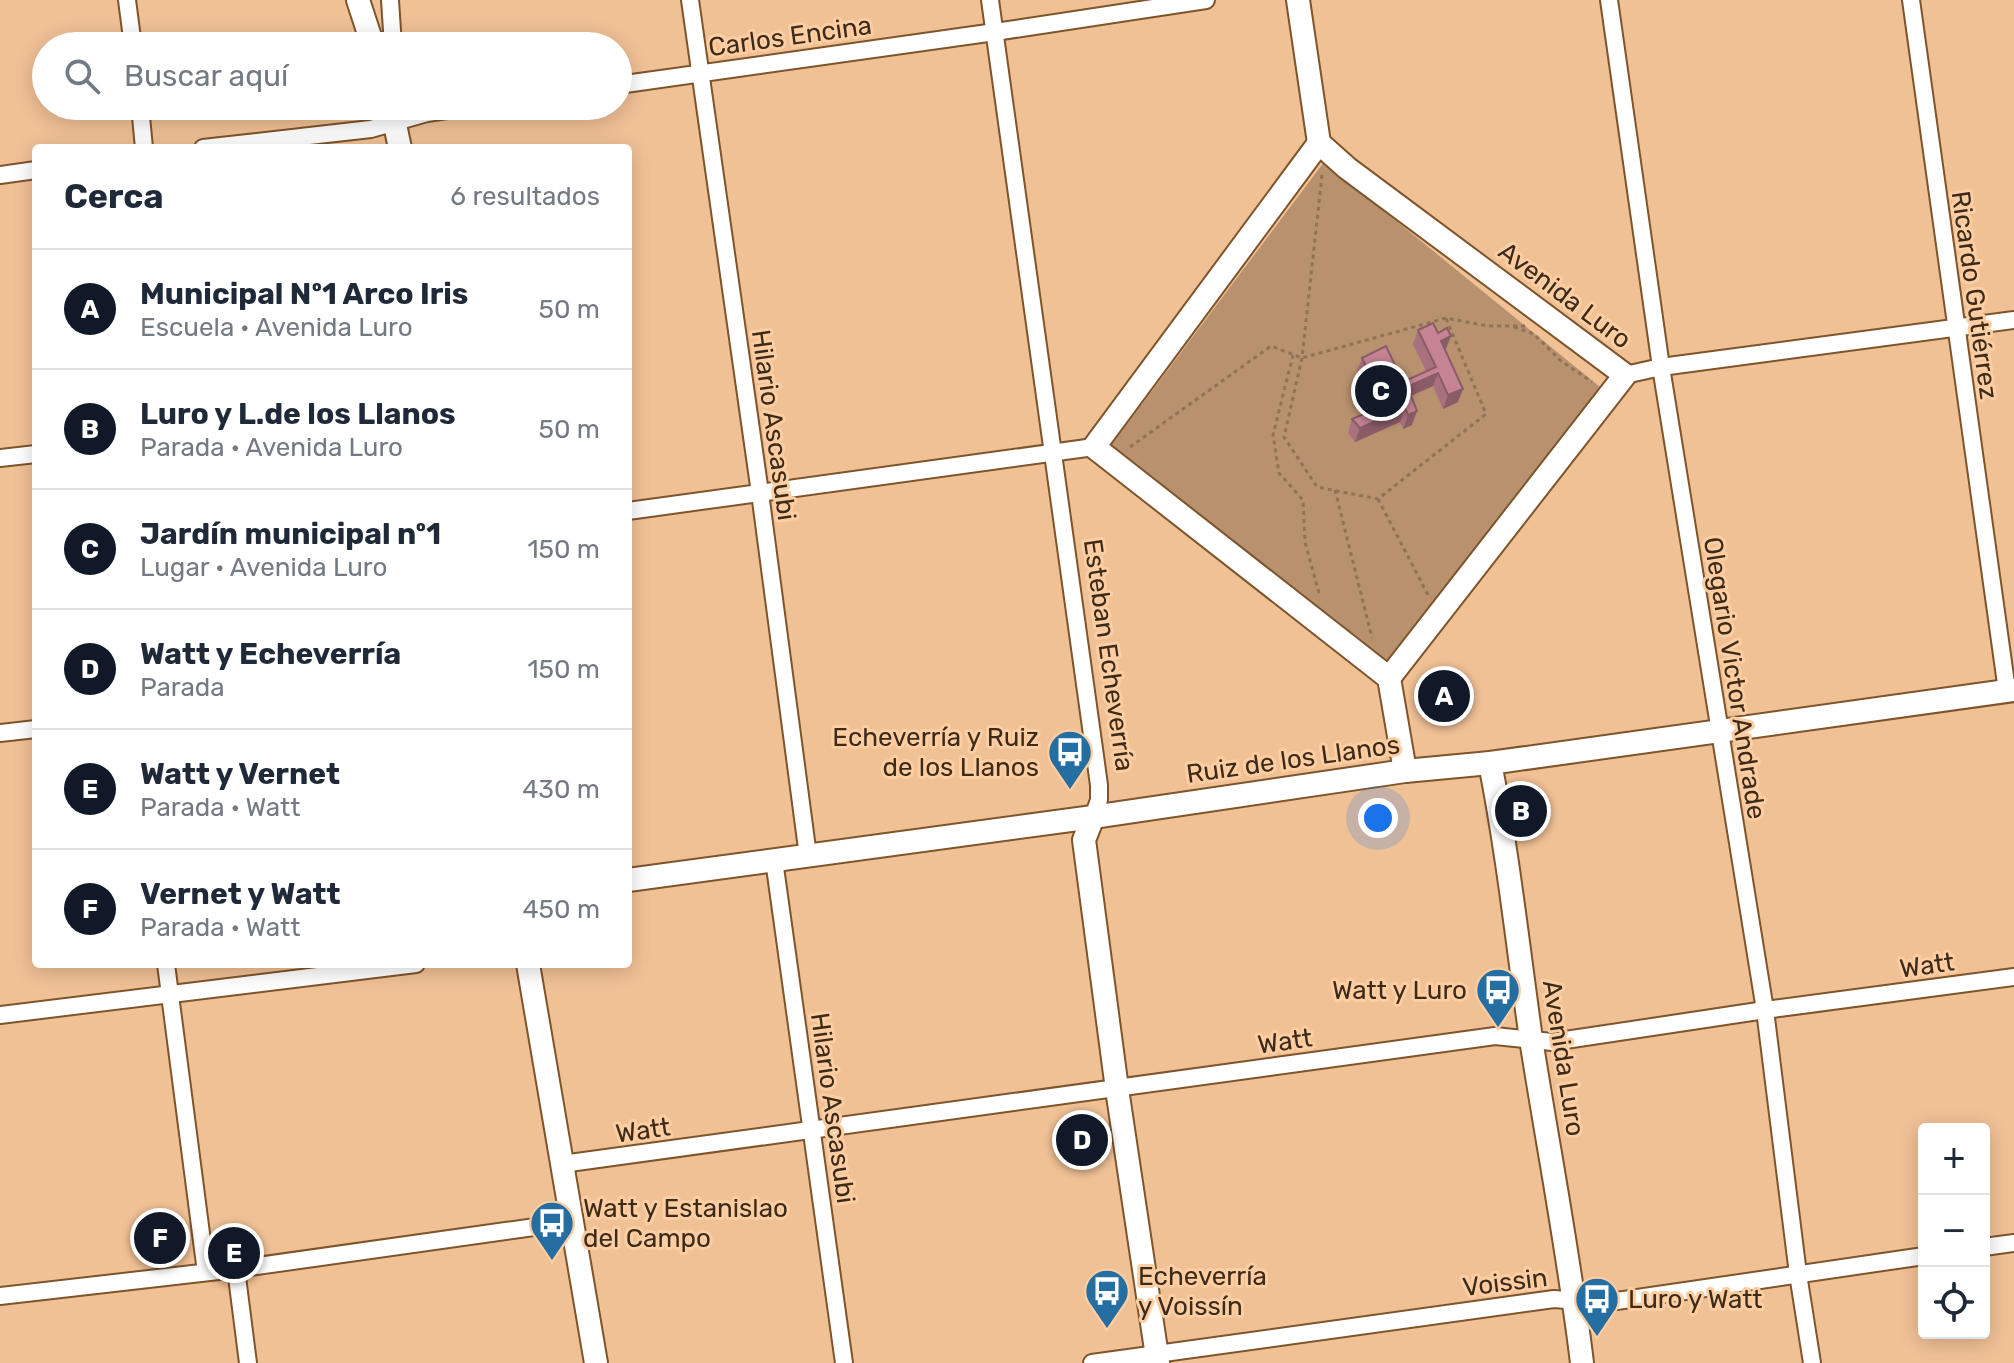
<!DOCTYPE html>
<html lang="es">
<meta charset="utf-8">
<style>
body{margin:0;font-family:Rubik,sans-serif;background:#f6f6f7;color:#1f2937}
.controls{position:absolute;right:24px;bottom:24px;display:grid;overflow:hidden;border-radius:8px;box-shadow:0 4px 20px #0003}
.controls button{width:72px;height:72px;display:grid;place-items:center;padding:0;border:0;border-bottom:2px solid #e0e1e3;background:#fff;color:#1f2937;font:40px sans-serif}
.you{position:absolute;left:1378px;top:818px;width:28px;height:28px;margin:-20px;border:6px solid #fff;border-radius:50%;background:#1a73e8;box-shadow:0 0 0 12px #1a73e833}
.badge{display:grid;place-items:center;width:52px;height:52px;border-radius:50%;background:#111827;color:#fff;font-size:26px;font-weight:700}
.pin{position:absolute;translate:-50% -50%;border:4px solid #fff;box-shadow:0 2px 8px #0006}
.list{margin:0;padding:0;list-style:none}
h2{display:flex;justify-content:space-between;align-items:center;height:104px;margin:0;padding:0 32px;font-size:34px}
h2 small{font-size:26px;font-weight:400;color:#747a83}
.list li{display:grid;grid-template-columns:52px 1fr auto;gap:24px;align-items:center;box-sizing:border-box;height:120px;padding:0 32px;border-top:2px solid #e0e1e3}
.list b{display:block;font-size:30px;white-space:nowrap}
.list p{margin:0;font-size:26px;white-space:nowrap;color:#747a83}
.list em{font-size:26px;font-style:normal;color:#747a83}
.icon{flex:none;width:44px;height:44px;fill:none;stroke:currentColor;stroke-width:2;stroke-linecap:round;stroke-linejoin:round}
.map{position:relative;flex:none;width:2014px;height:1363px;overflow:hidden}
.search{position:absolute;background:#fff;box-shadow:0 4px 20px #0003;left:32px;top:32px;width:600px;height:88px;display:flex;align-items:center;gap:20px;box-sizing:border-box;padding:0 28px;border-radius:44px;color:#747a83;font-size:30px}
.panel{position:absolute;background:#fff;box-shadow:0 4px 20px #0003;left:32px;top:144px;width:600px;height:824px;border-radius:8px}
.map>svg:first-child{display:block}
.green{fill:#b8916f}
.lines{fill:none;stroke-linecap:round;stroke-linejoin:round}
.street-casing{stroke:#7e542b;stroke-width:20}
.secondary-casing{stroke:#7e542b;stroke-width:26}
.path{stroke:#927254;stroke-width:3;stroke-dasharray:4 4;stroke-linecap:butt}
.street{stroke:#fff;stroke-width:16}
.secondary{stroke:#fff;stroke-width:22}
.wall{fill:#a9717e}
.shaded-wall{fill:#8a5c67}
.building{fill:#c58393;stroke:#8a5c67;stroke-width:2}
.labels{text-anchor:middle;stroke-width:6;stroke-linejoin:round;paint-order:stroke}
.street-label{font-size:26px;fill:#3d2b19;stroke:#fecea2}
.poi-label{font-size:26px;fill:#3d2b19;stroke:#fecea2;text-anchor:start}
</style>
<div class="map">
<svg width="2014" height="1363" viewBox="0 0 2014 1363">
<rect width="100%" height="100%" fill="#f1c196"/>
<polygon class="green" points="1324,162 1605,391 1391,666 1107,451"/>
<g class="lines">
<g class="street-casing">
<g id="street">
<polyline points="127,0 133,46"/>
<polyline points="390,0 393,46"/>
<polyline points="690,0 760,493 808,856"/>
<polyline points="990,0 1099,785 1099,800 1093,817"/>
<polyline points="1609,0 1661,367 1765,1010 1798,1274 1812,1363"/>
<polyline points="1911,0 2007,691"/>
<polyline points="618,85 995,32 1206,0"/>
<polyline points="140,106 144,148"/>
<polyline points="203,148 371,129 427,113 473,106"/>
<polyline points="0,175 36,170"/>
<polyline points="1625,375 1661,367 2014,320"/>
<polyline points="0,458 36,454"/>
<polyline points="628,511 1094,447"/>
<polyline points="0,733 36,729"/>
<polyline points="774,860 844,1363"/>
<polyline points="166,964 206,1272"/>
<polyline points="0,1015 416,964"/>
<polyline points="562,1164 1495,1036 1552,1042 1765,1010 2014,977"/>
<polyline points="1984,1247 2014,1243"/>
<polyline points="236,1269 248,1363"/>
<polyline points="0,1296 236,1269 570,1222"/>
<polyline points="1092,1363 1554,1299 1603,1303 1924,1256"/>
</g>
</g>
<g class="secondary-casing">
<g id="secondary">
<polyline points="358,0 373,46"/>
<polyline points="1298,0 1319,143 1347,168 1625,375 1389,678"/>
<polyline points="391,106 400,148"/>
<polyline points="1319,143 1094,447 1389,678 1405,771"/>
<path d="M1490,763c18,91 28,184 41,276 17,108 38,215 51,324"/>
<polyline points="1093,817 1084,840 1117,1089 1158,1363"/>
<polyline points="628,880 1093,817 1405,771 1490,763 2014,690"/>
<polyline points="528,964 596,1363"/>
</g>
</g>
<g class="path">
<polyline points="1322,175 1302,358 1284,437 1317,487 1378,499 1486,414 1446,318"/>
<polyline points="1514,327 1534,334 1561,361 1592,382"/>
<polyline points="1293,355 1273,435 1279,473 1303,500 1305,542 1320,597"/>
<polyline points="1130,447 1271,346 1302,358 1446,318 1488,326 1525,326"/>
<polyline points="1335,490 1372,638"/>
<polyline points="1378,499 1428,595"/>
</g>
<use href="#street" class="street"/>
<use href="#secondary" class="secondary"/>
</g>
<polygon class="wall" points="1418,330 1446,349 1445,350 1458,402 1443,409 1433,386 1411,396 1412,425 1403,429 1400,422 1355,442 1348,433 1352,419 1364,414 1362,410 1368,396 1357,371 1362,358 1403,382 1426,371 1413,344"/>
<g class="shaded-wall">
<polygon points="1451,336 1446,349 1436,354 1441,341"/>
<polygon points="1438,373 1433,386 1397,402 1402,389"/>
<polygon points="1463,389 1458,402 1443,409 1448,395"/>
<polygon points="1405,408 1400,422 1355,442 1360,428"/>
<polygon points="1417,411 1412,425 1403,429 1408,415"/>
</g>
<polygon class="building" points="1433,323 1438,333 1447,328 1451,336 1441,341 1463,389 1448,395 1438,373 1402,389 1406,398 1411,396 1417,411 1408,415 1405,408 1360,428 1352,419 1373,410 1367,396 1378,391 1362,358 1386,346 1403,382 1436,367 1418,330"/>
<defs>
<g id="bus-pin" transform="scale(2.3)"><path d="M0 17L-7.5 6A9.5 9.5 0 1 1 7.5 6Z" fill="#246ea2" stroke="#fecea2"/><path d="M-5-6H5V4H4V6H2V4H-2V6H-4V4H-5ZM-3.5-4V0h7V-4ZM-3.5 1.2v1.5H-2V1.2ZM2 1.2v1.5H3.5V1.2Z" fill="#fff"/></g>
</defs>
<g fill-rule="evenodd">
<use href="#bus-pin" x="1070" y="752"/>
<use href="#bus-pin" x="1498" y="990"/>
<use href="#bus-pin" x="552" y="1223"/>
<use href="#bus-pin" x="1107" y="1291"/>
<use href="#bus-pin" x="1597" y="1299"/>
</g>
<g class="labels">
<g class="street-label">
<text transform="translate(790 36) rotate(-8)" y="9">Carlos Encina</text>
<text transform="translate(1565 295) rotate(37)" y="9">Avenida Luro</text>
<text transform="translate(1975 295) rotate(82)" y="9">Ricardo Gutiérrez</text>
<text transform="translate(774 425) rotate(82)" y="9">Hilario Ascasubi</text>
<text transform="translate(1109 655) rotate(82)" y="9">Esteban Echeverría</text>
<text transform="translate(1735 678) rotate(81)" y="9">Olegario Victor Andrade</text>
<text transform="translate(1293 759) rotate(-8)" y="9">Ruiz de los Llanos</text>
<text transform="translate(1927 965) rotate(-8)" y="9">Watt</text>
<text transform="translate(1285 1041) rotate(-8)" y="9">Watt</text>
<text transform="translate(1564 1058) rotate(81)" y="9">Avenida Luro</text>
<text transform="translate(833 1108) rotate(82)" y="9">Hilario Ascasubi</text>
<text transform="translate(643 1130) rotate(-8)" y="9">Watt</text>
<text transform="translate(1505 1282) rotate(-7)" y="9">Voissin</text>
</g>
<g class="poi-label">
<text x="1039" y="746" text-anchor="end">Echeverría y Ruiz<tspan x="1039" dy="30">de los Llanos</tspan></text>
<text x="1467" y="999" text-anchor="end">Watt y Luro</text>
<text x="583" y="1217">Watt y Estanislao<tspan x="583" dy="30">del Campo</tspan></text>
<text x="1138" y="1285">Echeverría<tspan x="1138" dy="30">y Voissín</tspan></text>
<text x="1628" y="1308">Luro y Watt</text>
</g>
</g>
</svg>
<div class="controls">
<button>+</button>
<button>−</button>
<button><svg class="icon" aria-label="locate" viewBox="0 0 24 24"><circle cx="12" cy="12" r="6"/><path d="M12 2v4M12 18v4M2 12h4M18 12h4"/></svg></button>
</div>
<div class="you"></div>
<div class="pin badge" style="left:1444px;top:696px">A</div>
<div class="pin badge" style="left:1521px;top:811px">B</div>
<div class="pin badge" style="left:1381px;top:391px">C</div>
<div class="pin badge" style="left:1082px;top:1140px">D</div>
<div class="pin badge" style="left:234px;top:1253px">E</div>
<div class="pin badge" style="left:160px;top:1238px">F</div>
<div class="search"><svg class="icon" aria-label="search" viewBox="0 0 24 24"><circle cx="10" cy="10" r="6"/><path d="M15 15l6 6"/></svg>Buscar aquí</div>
<section class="panel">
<h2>Cerca<small>6 resultados</small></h2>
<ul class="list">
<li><span class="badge">A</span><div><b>Municipal Nº1 Arco Iris</b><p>Escuela · Avenida Luro</p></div><em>50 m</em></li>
<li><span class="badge">B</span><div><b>Luro y L.de los Llanos</b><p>Parada · Avenida Luro</p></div><em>50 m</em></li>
<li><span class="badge">C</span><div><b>Jardín municipal nº1</b><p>Lugar · Avenida Luro</p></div><em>150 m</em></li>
<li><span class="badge">D</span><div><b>Watt y Echeverría</b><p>Parada</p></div><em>150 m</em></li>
<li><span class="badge">E</span><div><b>Watt y Vernet</b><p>Parada · Watt</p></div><em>430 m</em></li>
<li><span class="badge">F</span><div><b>Vernet y Watt</b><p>Parada · Watt</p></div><em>450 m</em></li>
</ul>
</section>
</div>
